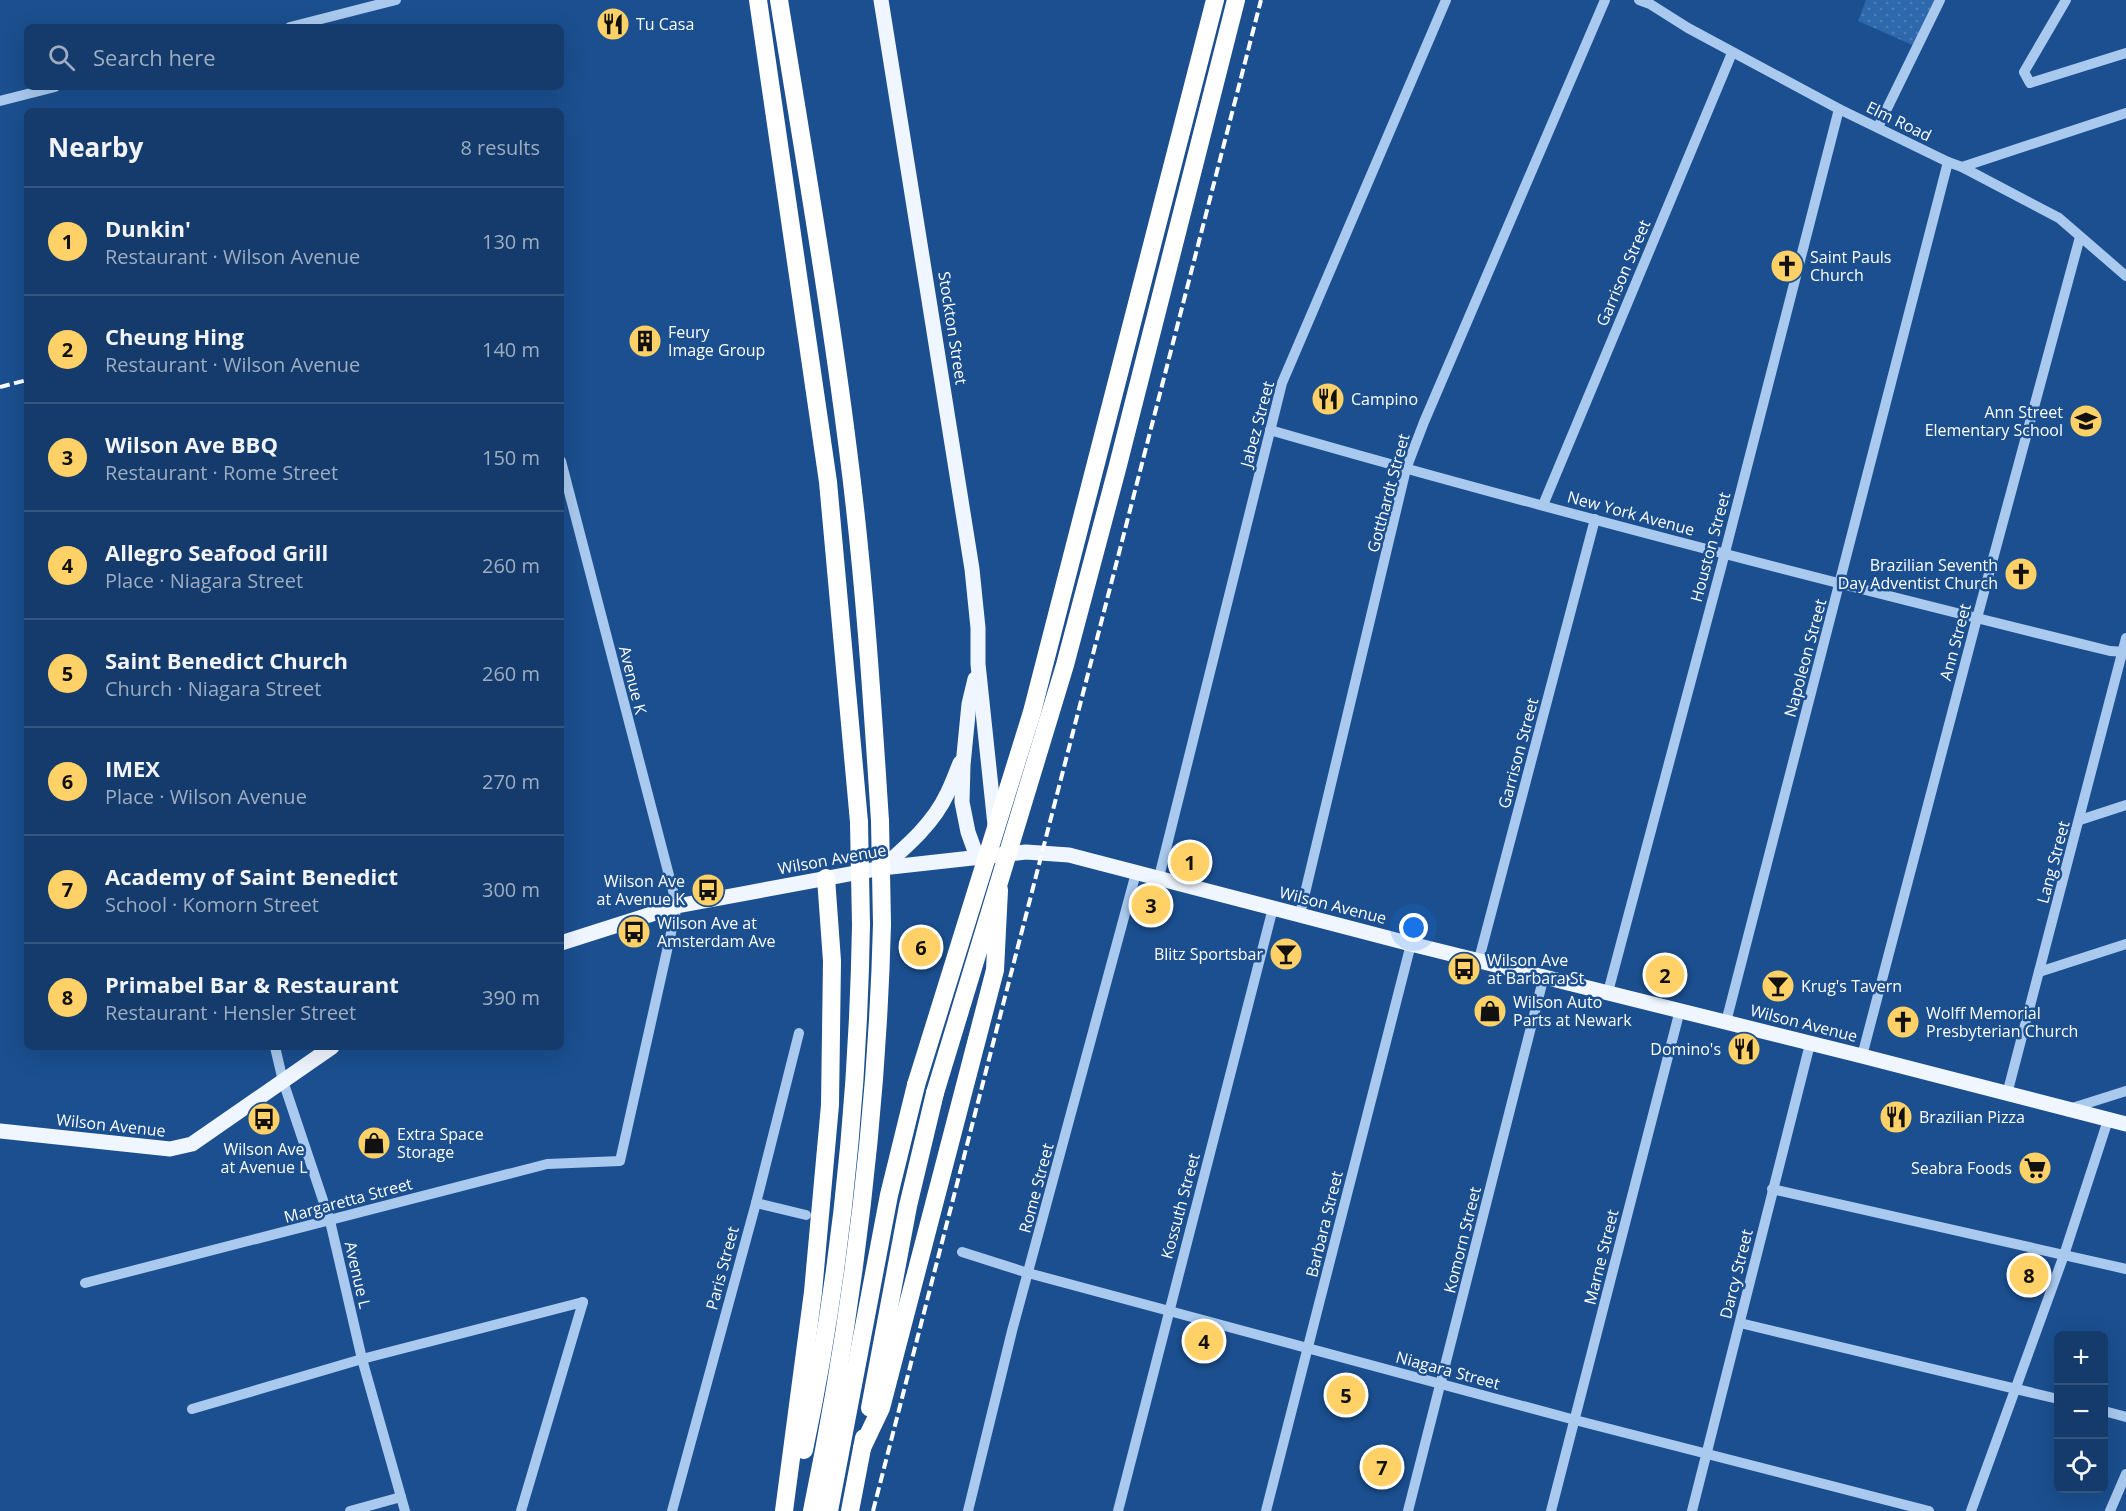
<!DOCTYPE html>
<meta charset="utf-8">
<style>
body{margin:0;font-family:"Open Sans",sans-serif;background:#1d4271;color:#f1f3f6}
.controls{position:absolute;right:18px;bottom:18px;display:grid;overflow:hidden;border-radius:9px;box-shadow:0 6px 24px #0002}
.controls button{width:54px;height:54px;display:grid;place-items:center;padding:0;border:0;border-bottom:2px solid #33557e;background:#143b6b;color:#f1f3f6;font:30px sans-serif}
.you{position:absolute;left:1414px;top:928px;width:21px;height:21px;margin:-15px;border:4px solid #fff;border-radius:50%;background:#1a73e8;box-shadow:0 0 0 9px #1a73e833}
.badge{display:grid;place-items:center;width:39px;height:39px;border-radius:50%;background:#ffd166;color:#111;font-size:20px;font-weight:700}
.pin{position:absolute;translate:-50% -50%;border:3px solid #fff;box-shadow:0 2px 6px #0006}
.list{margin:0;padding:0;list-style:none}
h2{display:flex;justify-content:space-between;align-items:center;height:78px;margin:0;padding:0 24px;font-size:26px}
h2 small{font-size:20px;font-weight:400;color:#9dadc1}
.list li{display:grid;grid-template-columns:39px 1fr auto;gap:18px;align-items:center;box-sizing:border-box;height:108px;padding:0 24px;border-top:2px solid #33557e}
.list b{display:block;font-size:22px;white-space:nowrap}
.list p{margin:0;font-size:20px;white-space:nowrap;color:#9dadc1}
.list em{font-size:20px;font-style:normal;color:#9dadc1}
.icon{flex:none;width:33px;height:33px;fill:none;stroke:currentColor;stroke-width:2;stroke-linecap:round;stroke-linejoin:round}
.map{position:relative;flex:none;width:2126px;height:1511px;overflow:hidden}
.search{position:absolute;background:#143b6b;box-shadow:0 6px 24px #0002;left:24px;top:24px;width:540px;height:66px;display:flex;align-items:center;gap:15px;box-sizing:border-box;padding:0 21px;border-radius:9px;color:#9dadc1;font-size:22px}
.panel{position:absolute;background:#143b6b;box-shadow:0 6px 24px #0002;left:24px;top:108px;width:540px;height:942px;border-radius:9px}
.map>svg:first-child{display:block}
.park{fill:url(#park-dots)}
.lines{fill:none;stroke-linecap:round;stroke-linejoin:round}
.minor{stroke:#a9c9ee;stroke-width:10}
.major{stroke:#f0f6ff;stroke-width:15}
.highway{stroke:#fff;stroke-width:18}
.rail{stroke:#fff;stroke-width:4;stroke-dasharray:10 4.5;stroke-linecap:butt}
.highway-bridge{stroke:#fff;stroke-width:18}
.labels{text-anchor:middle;stroke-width:5;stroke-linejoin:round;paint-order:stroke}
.poi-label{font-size:16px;fill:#fff;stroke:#1b4f8f;text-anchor:start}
.street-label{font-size:16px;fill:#fff;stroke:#1b4f8f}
</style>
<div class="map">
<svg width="2126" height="1511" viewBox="0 0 2126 1511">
<defs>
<pattern id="park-dots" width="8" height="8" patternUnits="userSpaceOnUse" patternTransform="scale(1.5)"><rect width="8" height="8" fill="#2e69ad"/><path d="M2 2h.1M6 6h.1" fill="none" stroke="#4d80b9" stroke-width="1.8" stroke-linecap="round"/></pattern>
</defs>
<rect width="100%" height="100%" fill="#1b4f8f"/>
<polygon class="park" points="1866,0 1940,0 1917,47 1858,21"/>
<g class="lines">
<g class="minor">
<polyline points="1639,0 1650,4 1688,28 1839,109 1948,162 1962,167 2059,218 2126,276"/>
<polyline points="2066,0 2024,72 2030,83 2126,53"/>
<polyline points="290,27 396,0"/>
<polyline points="0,101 55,87"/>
<polyline points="1878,127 1940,0"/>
<polyline points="1962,167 2126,113"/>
<path d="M1270,430c278,80 559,152 840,221l16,1"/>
<polyline points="1543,505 1732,53"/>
<polyline points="2080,820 2126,805"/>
<polyline points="1159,877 1282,383 1446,0"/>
<polyline points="1300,914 1406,469 1424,422 1605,0"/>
<polyline points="1479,959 1595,519"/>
<polyline points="2039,972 2126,944"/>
<polyline points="1608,992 1722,564 1839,109"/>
<polyline points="1726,1022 1948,162"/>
<polyline points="275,1047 283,1081 330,1221 362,1359 405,1511"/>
<polyline points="1862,1056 1977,618 2080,237"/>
<polyline points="2007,1094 2126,638"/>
<polyline points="2069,1109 2126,1091"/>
<polyline points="1772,1189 2126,1269"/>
<polyline points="756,1203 806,1215"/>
<polyline points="962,1252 1028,1273 1575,1420 1929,1511"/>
<polyline points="85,1283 547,1164 620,1161 677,906 561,461"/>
<polyline points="1740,1323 2058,1399"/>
<polyline points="192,1409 362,1359 583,1302"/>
<polyline points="2104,1411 2126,1417"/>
<polyline points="350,1511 401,1497"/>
<polyline points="521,1511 583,1302"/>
<polyline points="672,1511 756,1203 799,1033"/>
<polyline points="968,1511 1012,1331 1136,873"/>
<polyline points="1118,1511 1273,908"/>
<polyline points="1266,1511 1411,944"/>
<polyline points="1408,1511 1544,976"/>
<polyline points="1551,1511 1680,1010"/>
<polyline points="1692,1511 1810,1044"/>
<polyline points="1971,1511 2064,1255 2108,1120"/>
<polyline points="2110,1511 2126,1474"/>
</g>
<g class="major">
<polyline points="881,0 972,569 978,628 978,664 995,825"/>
<polyline points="975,679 969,704 963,765 962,802 968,832 977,857"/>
<path d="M882,868c25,-22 51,-44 65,-74 5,-10 9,-21 13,-31"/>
<polyline points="561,943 677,906 882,868 1026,852 1069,855 1411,944 1862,1056 2126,1124"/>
<polyline points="0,1131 170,1149 192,1144 332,1047"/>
</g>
<g class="highway">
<polyline points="758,0 828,482 859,822"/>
<path d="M779,0c24,150 50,299 69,450 16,123 24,247 32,371"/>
<polyline points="870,1408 908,1206 935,1093"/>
<polyline points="862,1448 881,1408 995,970 999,890"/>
<path d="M804,1450c36,-172 54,-350 57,-525"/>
<polyline points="784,1511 813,1292 830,1105 832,961 826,878"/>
<path d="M812,1511c40,-194 65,-389 70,-587"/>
<polyline points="829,1511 889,1195 916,1085"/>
<polyline points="850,1511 864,1438"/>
</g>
<g class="rail">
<polyline points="0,387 27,380"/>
<polyline points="873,1511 1261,0"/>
</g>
<g class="highway-bridge">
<polyline points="880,821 882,924"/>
<polyline points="859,822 861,925"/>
<polyline points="916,1085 1032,712 1215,0"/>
<polyline points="935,1093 1065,665 1117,469 1236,0"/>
</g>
</g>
<defs>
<g id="restaurant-disc" transform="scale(1.725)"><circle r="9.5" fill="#ffd166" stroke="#1b4f8f"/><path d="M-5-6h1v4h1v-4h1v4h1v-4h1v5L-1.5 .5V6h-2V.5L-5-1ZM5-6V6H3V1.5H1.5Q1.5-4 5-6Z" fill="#111"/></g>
<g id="church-disc" transform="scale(1.725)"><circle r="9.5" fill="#ffd166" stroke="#1b4f8f"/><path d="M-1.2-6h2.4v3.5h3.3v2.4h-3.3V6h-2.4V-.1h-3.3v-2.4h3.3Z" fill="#111"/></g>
<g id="building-disc" transform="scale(1.725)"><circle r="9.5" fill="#ffd166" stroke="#1b4f8f"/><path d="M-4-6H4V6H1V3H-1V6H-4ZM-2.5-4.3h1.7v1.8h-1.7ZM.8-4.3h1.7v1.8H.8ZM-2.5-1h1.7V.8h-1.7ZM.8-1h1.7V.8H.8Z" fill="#111"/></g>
<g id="school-disc" transform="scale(1.725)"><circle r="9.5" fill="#ffd166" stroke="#1b4f8f"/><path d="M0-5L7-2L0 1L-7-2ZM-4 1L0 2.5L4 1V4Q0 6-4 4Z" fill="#111"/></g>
<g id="bus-disc" transform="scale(1.725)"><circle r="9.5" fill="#ffd166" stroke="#1b4f8f"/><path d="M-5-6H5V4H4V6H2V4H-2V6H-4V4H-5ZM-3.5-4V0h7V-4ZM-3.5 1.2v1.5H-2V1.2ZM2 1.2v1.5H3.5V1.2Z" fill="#111"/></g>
<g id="bar-disc" transform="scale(1.725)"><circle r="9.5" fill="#ffd166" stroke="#1b4f8f"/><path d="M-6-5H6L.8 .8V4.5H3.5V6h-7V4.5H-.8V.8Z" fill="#111"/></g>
<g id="shop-disc" transform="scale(1.725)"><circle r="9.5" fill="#ffd166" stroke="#1b4f8f"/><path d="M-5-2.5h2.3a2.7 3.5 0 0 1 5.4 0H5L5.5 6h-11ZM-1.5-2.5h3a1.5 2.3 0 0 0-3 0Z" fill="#111"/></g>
<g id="supermarket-disc" transform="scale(1.725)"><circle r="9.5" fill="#ffd166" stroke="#1b4f8f"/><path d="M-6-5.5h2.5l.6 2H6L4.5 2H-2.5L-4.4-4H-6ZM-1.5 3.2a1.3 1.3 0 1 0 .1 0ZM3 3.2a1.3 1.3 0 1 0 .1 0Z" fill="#111"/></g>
</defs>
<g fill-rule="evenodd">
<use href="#restaurant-disc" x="613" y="24"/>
<use href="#church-disc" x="1787" y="266"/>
<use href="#building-disc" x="645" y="341"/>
<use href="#restaurant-disc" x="1328" y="399"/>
<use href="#school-disc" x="2086" y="421"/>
<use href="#church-disc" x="2021" y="574"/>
<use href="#bus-disc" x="708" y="890"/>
<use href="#bus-disc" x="634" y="932"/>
<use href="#bar-disc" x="1286" y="954"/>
<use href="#bus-disc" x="1464" y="969"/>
<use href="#bar-disc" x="1778" y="986"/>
<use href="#shop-disc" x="1490" y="1011"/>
<use href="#church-disc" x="1903" y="1022"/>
<use href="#restaurant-disc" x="1744" y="1049"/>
<use href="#restaurant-disc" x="1896" y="1117"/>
<use href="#bus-disc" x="264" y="1119"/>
<use href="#shop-disc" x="374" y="1143"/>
<use href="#supermarket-disc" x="2035" y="1168"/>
</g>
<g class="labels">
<g class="poi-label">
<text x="636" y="30">Tu Casa</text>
<text x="1810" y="263">Saint Pauls<tspan x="1810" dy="18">Church</tspan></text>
<text x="668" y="338">Feury<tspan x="668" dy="18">Image Group</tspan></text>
<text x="1351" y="405">Campino</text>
<text x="2063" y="418" text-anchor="end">Ann Street<tspan x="2063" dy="18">Elementary School</tspan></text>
<text x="1998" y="571" text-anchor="end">Brazilian Seventh<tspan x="1998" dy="18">Day Adventist Church</tspan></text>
<text x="685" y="887" text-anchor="end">Wilson Ave<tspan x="685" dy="18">at Avenue K</tspan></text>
<text x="657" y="929">Wilson Ave at<tspan x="657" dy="18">Amsterdam Ave</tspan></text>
<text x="1263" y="960" text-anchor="end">Blitz Sportsbar</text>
<text x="1487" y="966">Wilson Ave<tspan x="1487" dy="18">at Barbara St</tspan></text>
<text x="1801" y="992">Krug's Tavern</text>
<text x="1513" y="1008">Wilson Auto<tspan x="1513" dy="18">Parts at Newark</tspan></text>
<text x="1926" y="1019">Wolff Memorial<tspan x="1926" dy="18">Presbyterian Church</tspan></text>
<text x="1721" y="1055" text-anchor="end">Domino's</text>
<text x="1919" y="1123">Brazilian Pizza</text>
<text x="397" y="1140">Extra Space<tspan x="397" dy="18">Storage</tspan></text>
<text x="264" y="1155" text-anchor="middle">Wilson Ave<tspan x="264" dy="18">at Avenue L</tspan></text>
<text x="2012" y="1174" text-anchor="end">Seabra Foods</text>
</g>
<g class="street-label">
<text transform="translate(1899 121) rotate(26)" y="6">Elm Road</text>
<text transform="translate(1623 273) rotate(-67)" y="6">Garrison Street</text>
<text transform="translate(953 328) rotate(81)" y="6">Stockton Street</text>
<text transform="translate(1257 424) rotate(-75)" y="6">Jabez Street</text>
<text transform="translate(1388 493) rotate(-75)" y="6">Gotthardt Street</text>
<text transform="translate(1631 513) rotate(15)" y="6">New York Avenue</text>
<text transform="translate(1710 547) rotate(-75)" y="6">Houston Street</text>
<text transform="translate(1955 642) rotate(-75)" y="6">Ann Street</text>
<text transform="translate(1805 658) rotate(-75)" y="6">Napoleon Street</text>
<text transform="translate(633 680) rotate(76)" y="6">Avenue K</text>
<text transform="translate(1518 753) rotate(-75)" y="6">Garrison Street</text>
<text transform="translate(832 859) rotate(-10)" y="6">Wilson Avenue</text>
<text transform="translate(2053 862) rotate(-75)" y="6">Lang Street</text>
<text transform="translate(1333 905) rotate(14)" y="6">Wilson Avenue</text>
<text transform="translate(1804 1023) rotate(14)" y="6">Wilson Avenue</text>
<text transform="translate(111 1125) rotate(6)" y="6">Wilson Avenue</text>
<text transform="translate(1036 1188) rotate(-75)" y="6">Rome Street</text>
<text transform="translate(348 1200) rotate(-15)" y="6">Margaretta Street</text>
<text transform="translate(1180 1206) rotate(-75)" y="6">Kossuth Street</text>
<text transform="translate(1324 1224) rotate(-76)" y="6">Barbara Street</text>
<text transform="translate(1462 1240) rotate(-76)" y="6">Komorn Street</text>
<text transform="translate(1601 1257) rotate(-76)" y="6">Marne Street</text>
<text transform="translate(722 1268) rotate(-75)" y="6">Paris Street</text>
<text transform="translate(1736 1274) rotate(-76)" y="6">Darcy Street</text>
<text transform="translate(358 1275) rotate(77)" y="6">Avenue L</text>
<text transform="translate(1448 1370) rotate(15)" y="6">Niagara Street</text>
</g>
</g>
</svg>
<div class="controls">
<button>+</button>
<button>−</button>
<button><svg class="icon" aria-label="locate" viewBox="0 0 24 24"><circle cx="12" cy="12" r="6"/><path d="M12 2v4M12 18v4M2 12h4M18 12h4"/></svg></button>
</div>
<div class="you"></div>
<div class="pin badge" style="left:1190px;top:862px">1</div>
<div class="pin badge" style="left:1665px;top:975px">2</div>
<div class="pin badge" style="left:1151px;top:905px">3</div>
<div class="pin badge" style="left:1204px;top:1341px">4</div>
<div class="pin badge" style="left:1346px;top:1395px">5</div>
<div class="pin badge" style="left:921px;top:947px">6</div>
<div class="pin badge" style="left:1382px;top:1467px">7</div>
<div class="pin badge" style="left:2029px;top:1275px">8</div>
<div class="search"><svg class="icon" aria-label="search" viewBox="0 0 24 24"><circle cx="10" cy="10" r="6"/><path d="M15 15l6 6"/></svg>Search here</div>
<section class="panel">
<h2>Nearby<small>8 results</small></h2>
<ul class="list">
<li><span class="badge">1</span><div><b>Dunkin'</b><p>Restaurant · Wilson Avenue</p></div><em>130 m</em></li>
<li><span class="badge">2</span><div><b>Cheung Hing</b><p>Restaurant · Wilson Avenue</p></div><em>140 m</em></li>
<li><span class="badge">3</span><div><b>Wilson Ave BBQ</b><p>Restaurant · Rome Street</p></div><em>150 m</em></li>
<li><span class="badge">4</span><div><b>Allegro Seafood Grill</b><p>Place · Niagara Street</p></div><em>260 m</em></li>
<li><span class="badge">5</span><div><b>Saint Benedict Church</b><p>Church · Niagara Street</p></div><em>260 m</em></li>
<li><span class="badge">6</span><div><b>IMEX</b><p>Place · Wilson Avenue</p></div><em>270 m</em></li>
<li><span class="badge">7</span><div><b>Academy of Saint Benedict</b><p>School · Komorn Street</p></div><em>300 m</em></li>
<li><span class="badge">8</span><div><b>Primabel Bar &amp; Restaurant</b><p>Restaurant · Hensler Street</p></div><em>390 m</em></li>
</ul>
</section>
</div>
